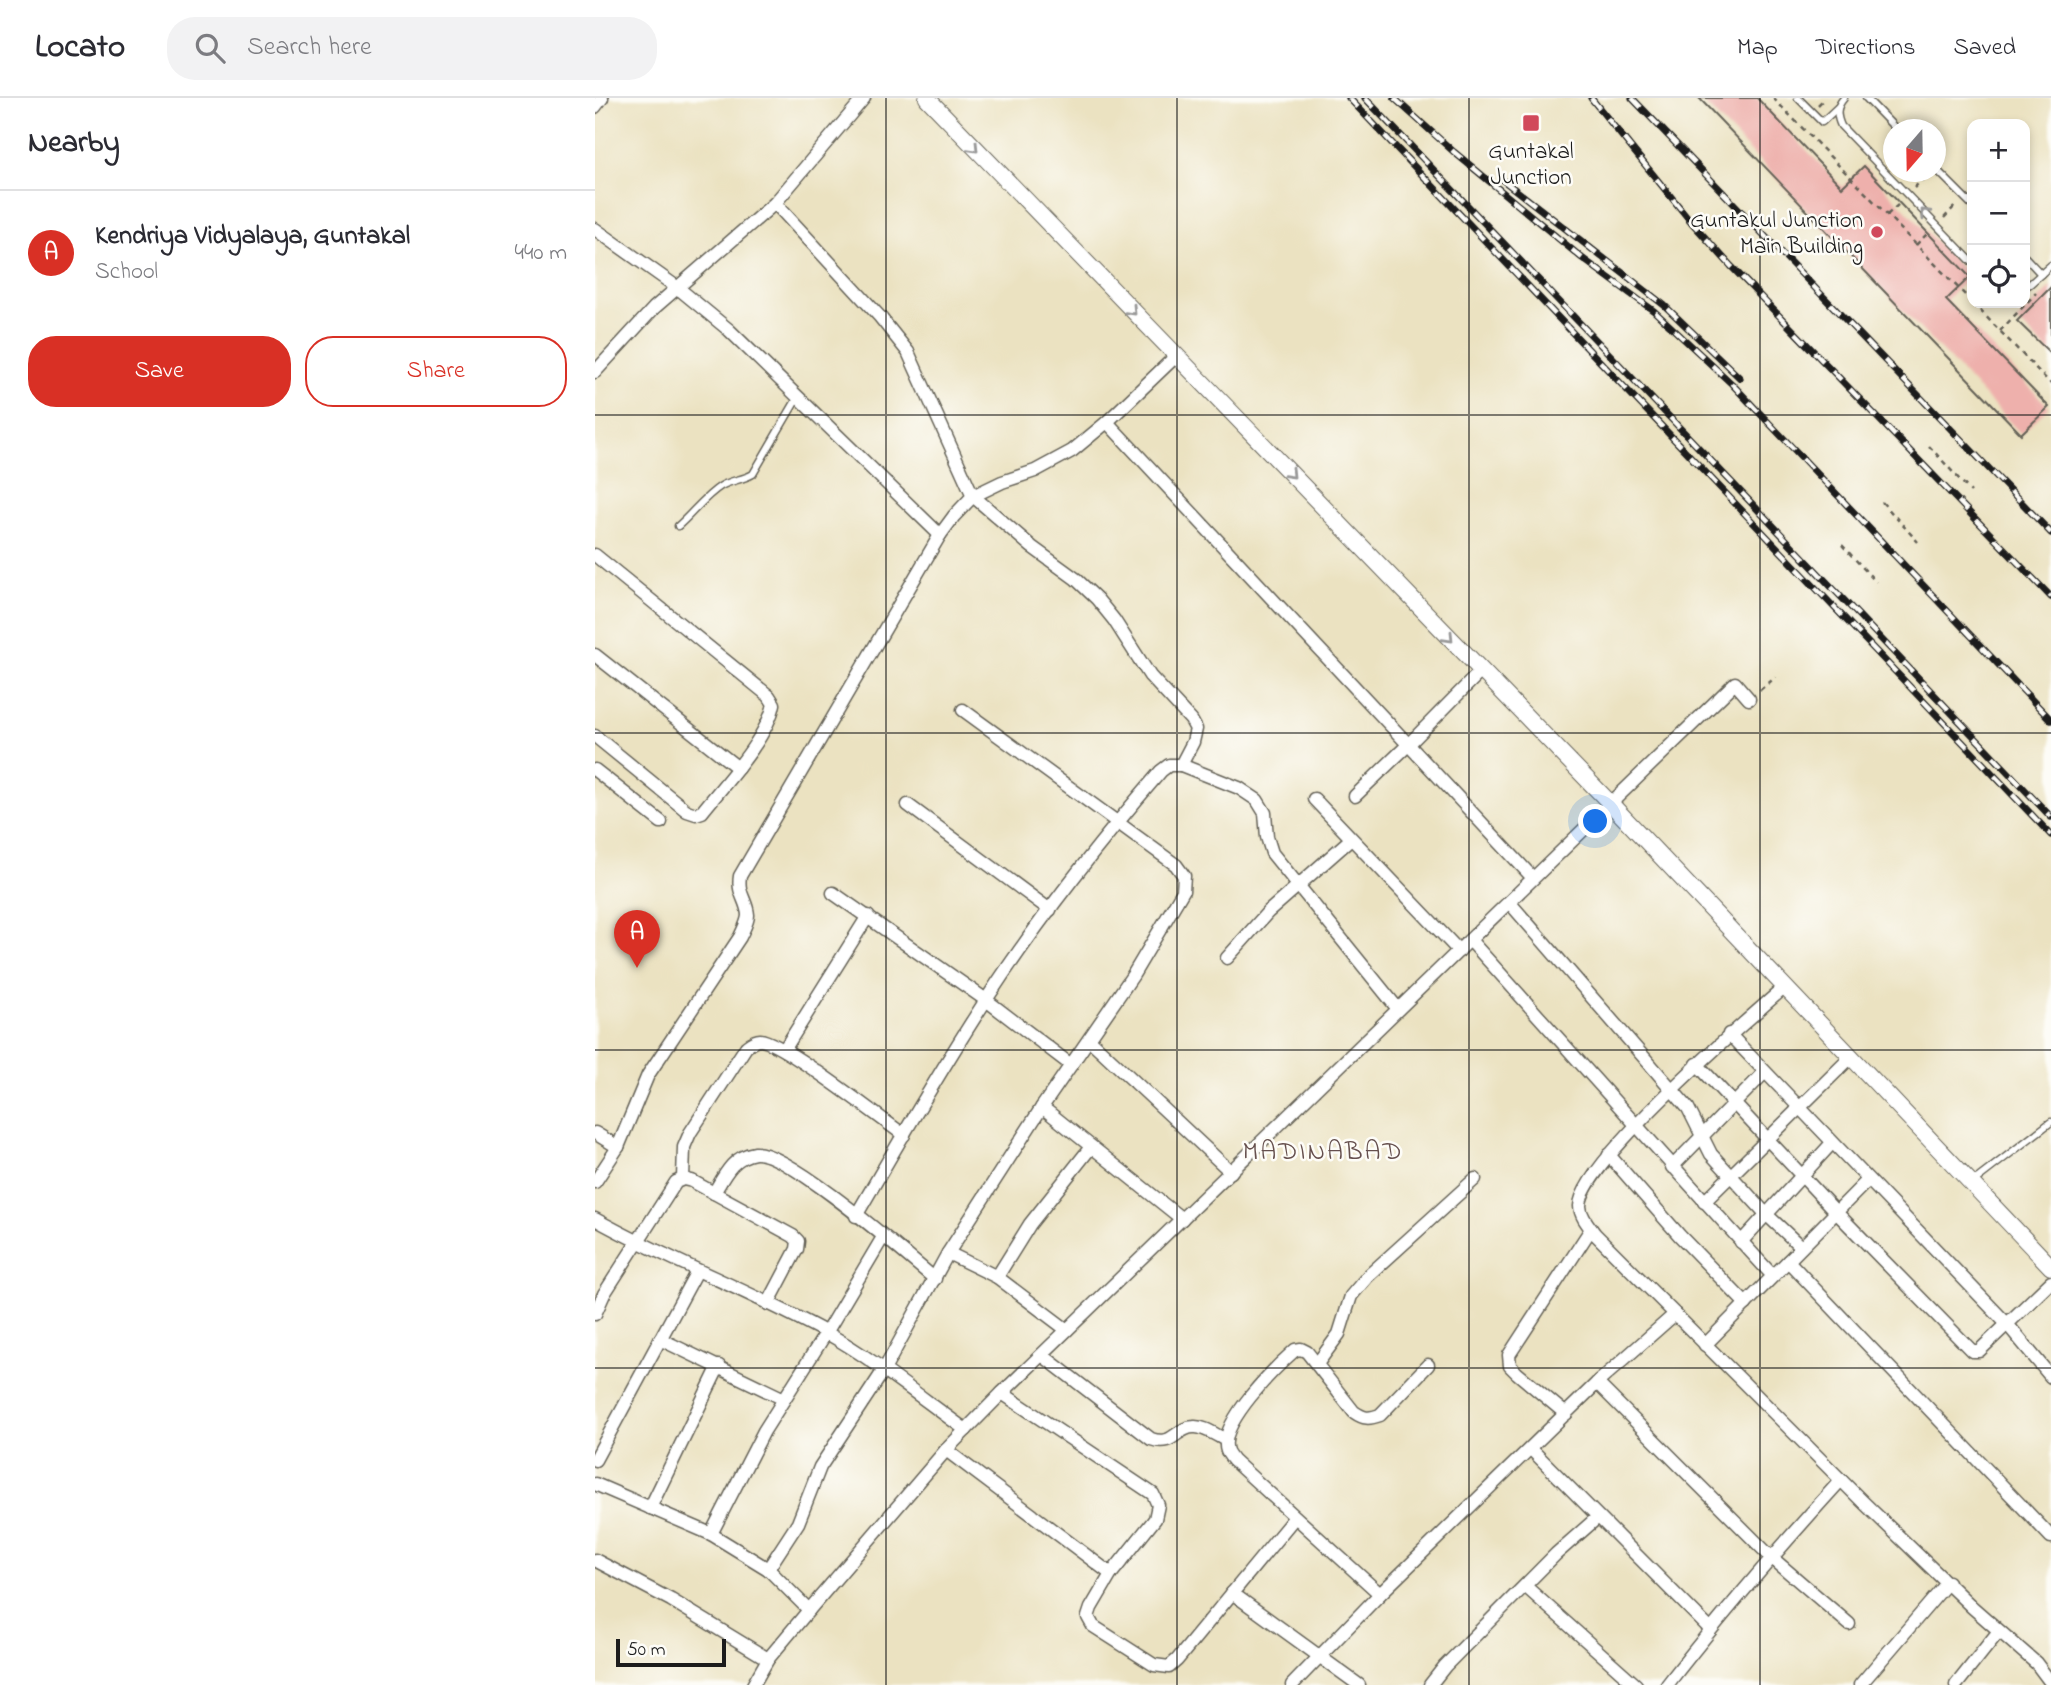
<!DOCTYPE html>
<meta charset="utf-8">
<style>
body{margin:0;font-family:"Indie Flower",sans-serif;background:#f2f2f3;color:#2b2b33}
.controls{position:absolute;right:21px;top:21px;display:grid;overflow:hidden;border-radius:14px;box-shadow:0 4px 10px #0003}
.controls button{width:63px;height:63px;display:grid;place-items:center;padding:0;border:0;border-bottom:2px solid #e1e1e2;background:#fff;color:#2b2b33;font:35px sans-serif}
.compass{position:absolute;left:1288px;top:21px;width:63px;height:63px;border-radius:50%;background:#fff;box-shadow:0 4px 10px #0003;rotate:200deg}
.scale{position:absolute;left:21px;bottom:18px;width:110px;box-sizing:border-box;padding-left:7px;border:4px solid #1c1c1c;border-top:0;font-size:19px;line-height:24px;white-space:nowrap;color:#1c1c1c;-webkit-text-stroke:5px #fdfcf7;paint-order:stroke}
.you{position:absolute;left:1001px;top:724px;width:24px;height:24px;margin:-18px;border:5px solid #fff;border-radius:50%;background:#1a73e8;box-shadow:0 0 0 10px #1a73e833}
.badge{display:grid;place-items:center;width:46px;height:46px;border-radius:50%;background:#d93025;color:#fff;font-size:23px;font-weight:700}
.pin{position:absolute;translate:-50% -58px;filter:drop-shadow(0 2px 4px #0008)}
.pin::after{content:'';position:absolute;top:37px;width:24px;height:21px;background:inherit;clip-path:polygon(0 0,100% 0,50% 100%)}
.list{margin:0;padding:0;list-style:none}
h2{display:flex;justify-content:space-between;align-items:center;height:91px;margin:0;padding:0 28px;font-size:30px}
h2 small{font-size:23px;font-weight:400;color:#7c7c81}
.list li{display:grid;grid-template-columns:46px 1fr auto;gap:21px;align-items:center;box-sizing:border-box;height:126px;padding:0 28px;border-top:2px solid #e1e1e2}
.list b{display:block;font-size:26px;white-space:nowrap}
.list p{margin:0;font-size:23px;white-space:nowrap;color:#7c7c81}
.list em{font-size:23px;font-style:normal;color:#7c7c81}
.actions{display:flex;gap:14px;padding:21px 28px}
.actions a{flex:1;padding:16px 0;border:2px solid #d93025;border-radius:28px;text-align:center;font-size:24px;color:#d93025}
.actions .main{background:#d93025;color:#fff}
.icon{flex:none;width:38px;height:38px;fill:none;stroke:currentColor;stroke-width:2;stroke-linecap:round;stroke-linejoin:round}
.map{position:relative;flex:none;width:1456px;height:1587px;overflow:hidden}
header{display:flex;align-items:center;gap:42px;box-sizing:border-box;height:98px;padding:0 35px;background:#fff;border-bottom:2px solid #e1e1e2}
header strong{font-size:33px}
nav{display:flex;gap:38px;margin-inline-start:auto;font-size:24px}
.search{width:490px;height:63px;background:#f2f2f3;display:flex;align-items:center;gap:18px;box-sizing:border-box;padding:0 24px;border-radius:28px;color:#7c7c81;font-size:26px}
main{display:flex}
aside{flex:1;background:#fff}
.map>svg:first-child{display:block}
.building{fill:#eeb0ac}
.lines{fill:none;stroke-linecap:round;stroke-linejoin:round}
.service-casing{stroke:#646156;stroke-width:9}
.minor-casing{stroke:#646156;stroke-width:15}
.tertiary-casing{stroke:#646156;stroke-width:18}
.path{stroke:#646156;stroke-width:2.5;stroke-dasharray:5 5;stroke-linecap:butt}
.service{stroke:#fff;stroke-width:6}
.minor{stroke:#fff;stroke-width:12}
.tertiary{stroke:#fff;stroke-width:16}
.rail-casing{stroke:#1c1c1c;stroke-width:7}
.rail{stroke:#fdfcf7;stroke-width:4.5;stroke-dasharray:13;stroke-linecap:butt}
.oneway{stroke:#999}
.grid{fill:none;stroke:#1c1c1c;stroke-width:2;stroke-opacity:0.55}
.poi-dot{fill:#d1495b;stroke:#fdfcf7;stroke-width:2.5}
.labels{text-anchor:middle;stroke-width:5;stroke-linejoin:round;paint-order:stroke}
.poi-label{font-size:23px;fill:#1c1c1c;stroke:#fdfcf7}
.quarter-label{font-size:26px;letter-spacing:2px;fill:#66504e;stroke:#fdfcf7}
</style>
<header>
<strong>Locato</strong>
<div class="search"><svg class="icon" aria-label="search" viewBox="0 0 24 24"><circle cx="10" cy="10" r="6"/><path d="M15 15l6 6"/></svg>Search here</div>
<nav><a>Map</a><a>Directions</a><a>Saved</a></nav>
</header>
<main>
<aside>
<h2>Nearby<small></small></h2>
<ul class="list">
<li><span class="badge">A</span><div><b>Kendriya Vidyalaya, Guntakal</b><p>School</p></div><em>440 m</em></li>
</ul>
<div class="actions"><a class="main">Save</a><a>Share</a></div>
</aside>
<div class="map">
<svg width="1456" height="1587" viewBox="0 0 1456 1587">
<rect width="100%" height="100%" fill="#fdfcf7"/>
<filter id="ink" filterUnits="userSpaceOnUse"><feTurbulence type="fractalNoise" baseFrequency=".0143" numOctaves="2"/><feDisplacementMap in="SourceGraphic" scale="14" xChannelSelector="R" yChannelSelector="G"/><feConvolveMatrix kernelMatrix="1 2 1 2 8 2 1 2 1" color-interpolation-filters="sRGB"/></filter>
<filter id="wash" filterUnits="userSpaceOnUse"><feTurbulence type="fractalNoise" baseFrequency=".00686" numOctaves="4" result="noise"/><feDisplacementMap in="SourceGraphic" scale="28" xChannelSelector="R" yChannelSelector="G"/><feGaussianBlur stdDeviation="1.57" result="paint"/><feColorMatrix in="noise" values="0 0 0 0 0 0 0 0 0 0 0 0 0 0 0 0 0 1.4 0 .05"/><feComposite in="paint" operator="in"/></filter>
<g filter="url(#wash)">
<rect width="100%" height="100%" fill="#ebe2c1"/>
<g id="blocks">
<g class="building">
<polygon points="1104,0 1162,0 1247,89 1269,68 1375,179 1351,202 1454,309 1426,336"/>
<polygon points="1456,189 1456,256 1422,223"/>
</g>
</g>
</g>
<g filter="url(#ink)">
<use href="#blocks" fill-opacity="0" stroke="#646156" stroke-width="2"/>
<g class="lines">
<g class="service-casing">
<g id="service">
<polyline points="1203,0 1227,24 1243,9"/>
<path d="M1249,0c-8,9 -8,17 -3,28l131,136"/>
<polyline points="1271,0 1302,32"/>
<polyline points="1340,70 1377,107"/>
<polyline points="1430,159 1446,176"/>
<polyline points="1430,189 1435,186 1456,167"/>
<path d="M83,428c14,-12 27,-30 43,-40 10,-6 22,-6 32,-12l45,-77"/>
<polyline points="1378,1084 1456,1024"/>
</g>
</g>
<g class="minor-casing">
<g id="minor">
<polyline points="0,9 7,0"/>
<polyline points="180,105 285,219 313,254 378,398 437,449 481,481 502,501 519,522 555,578 596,622 601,631 598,644 586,667"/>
<polyline points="0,131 83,190 134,232 345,437"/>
<polyline points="0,274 59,210 180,105 269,0"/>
<polyline points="512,324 938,780"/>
<path d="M0,457l174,141 5,8c-7,35 -50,80 -72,108l-6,2 -9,-3 -92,-75"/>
<polyline points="0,557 143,670"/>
<polyline points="0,672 66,724"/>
<polyline points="760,698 814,646 886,573"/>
<polyline points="719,701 864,853"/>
<polyline points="313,707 455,812"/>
<polyline points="238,795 391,902 476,967"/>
<polyline points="914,804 1093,1010 1116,1056 1171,1116 1206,1149"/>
<path d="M875,842c101,112 201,225 303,336"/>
<polyline points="632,860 673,814 756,741"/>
<path d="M1190,889c-37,32 -205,177 -205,219 0,10 9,20 15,28l267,267 110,106 64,56 15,20"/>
<polyline points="1134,936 1413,1227 1456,1279"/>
<polyline points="495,942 636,1074"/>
<polyline points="189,952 273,818"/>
<polyline points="1102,966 1240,1113 1377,1253 1384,1253 1456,1184"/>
<polyline points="447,1009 587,1121"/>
<polyline points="0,1035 23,1049"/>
<polyline points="1014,1057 1085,1138 1151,1206"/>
<polyline points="1077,1069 1169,975"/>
<path d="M88,1081l1,-32 6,-14 56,-86c4,-3 8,-7 14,-7 22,1 120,78 144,95"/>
<path d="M0,1084l23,-35 30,-72 92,-138c3,-7 8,-15 8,-22 -1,-15 -11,-21 -8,-39l200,-341 14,-19 19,-20 29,-14 33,-11 37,-20 35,-29 69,-66"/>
<path d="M119,1095c10,-17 19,-37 41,-40 32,-3 151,102 180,126"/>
<polyline points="1109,1104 1256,959"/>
<path d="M261,1118c42,-72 84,-146 130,-216 52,-80 112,-156 175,-229l8,-6h12l58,23 18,12 8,13 2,24 5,16 126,156"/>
<path d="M0,1121c75,42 155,72 230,113 50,28 95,65 141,98"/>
<polyline points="1146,1144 1237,1045"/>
<polyline points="353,1155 402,1179 472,1232"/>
<polyline points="1193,1163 1456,1439"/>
<polyline points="402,1179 435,1126 496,1049"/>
<polyline points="0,1216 9,1196 81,1084 88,1081 97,1083 198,1138 203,1143 202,1151 173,1206"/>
<polyline points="65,1241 189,1301"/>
<polyline points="1110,1247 1273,1082"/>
<path d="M447,1257l109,84c23,8 25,-12 43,-12 10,-1 23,9 32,13"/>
<polyline points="722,1266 744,1236 756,1198 773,1178 880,1081"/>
<polyline points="1002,1285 1176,1459 1254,1526"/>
<polyline points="407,1295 558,1396 563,1407 560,1421 516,1476 496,1510 493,1519 498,1528 559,1567 574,1569 582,1562 700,1419"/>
<polyline points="971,1316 922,1275 915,1268 914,1257 996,1131"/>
<polyline points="936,1351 1115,1531"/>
<polyline points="351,1352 516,1476"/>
<polyline points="0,1362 102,1173"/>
<polyline points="0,1386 116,1436 173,1471 214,1512"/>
<polyline points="55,1410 124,1268"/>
<polyline points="116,1436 169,1333 231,1235 288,1139"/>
<polyline points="0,1462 76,1502 173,1561"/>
<polyline points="173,1471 203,1425 225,1369 289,1272 353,1155 447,1009 538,877 588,793 589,778 581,767 368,612"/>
<polyline points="930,1488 1041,1587"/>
<polyline points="637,1495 764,1587"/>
<path d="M785,1496l-147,-134c-2,-3 -5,-6 -6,-9 -10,-27 50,-85 68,-101l6,-1 6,3 47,60c10,7 15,7 26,3l48,-50"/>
<polyline points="158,1587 173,1561 214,1512 351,1352 407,1295 1140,585 1154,601"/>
<polyline points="697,1587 785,1496 1002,1285 1080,1216"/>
<polyline points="835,1587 850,1568 961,1456 1003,1419"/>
<path d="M1072,1587c55,-71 113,-138 174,-205"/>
<polyline points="1265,1587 1353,1484"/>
<polyline points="1361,1587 1404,1533"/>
</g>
</g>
<g class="tertiary-casing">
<polyline id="tertiary" points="332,0 1016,706 1456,1169"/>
</g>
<g class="path">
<polyline points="1178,0 1377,204"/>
<polyline points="1223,7 1230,0"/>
<polyline points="1345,63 1351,56"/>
<polyline points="1319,90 1332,77"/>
<polyline points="1292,117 1305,105"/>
<polyline points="1349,120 1361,107"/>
<polyline points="1321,147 1334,134"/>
<polyline points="1378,205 1456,286"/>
<polyline points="1405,233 1441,195"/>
<polyline points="1334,348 1376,394"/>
<polyline points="1287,404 1323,444"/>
<polyline points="1247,447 1281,484"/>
<polyline points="1165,592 1181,579"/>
</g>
<use href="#service" class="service"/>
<use href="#minor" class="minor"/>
<use href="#tertiary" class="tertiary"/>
<g class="rail-casing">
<g id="rail">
<polyline points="754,0 1456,737"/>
<polyline points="770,0 1456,719"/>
<polyline points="799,0 859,54 987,160 1059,213 1137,286 1456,622"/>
<polyline points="996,0 1098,126 1136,168 1456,499"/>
<polyline points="1037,0 1456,435"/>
<polyline points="909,83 1069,207 1145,280"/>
</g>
</g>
<use href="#rail" class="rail"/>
</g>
<defs><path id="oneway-chevron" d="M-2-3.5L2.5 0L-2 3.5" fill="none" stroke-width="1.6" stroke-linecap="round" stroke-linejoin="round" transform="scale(1.75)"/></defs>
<g class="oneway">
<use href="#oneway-chevron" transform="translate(379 50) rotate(46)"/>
<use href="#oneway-chevron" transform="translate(1330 115) rotate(-134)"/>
<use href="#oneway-chevron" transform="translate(537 213) rotate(46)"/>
<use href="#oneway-chevron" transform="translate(696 376) rotate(46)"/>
<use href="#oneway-chevron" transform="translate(854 540) rotate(46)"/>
</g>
</g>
<path class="grid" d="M291,0v1587M582,0v1587M874,0v1587M1165,0v1587M0,317h1456M0,635h1456M0,952h1456M0,1270h1456"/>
<g class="poi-dot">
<rect x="927" y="16" width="18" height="18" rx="3.5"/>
<circle cx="1282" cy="134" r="7"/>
</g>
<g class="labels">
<g class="poi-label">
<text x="936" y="60">Guntakal<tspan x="936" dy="26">Junction</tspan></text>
<text x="1268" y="129" text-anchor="end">Guntakul Junction<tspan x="1268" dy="26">Main Building</tspan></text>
</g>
<g class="quarter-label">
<text x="728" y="1061">MADINABAD</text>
</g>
</g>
</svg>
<div class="controls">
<button>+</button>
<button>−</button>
<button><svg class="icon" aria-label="locate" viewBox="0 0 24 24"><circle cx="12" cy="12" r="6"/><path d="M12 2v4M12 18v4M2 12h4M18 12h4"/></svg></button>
</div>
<svg class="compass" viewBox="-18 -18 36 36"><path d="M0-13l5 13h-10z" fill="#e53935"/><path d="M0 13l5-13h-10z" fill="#7c7c81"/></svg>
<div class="scale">50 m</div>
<div class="you"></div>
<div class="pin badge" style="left:42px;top:870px">A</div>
</div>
</main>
